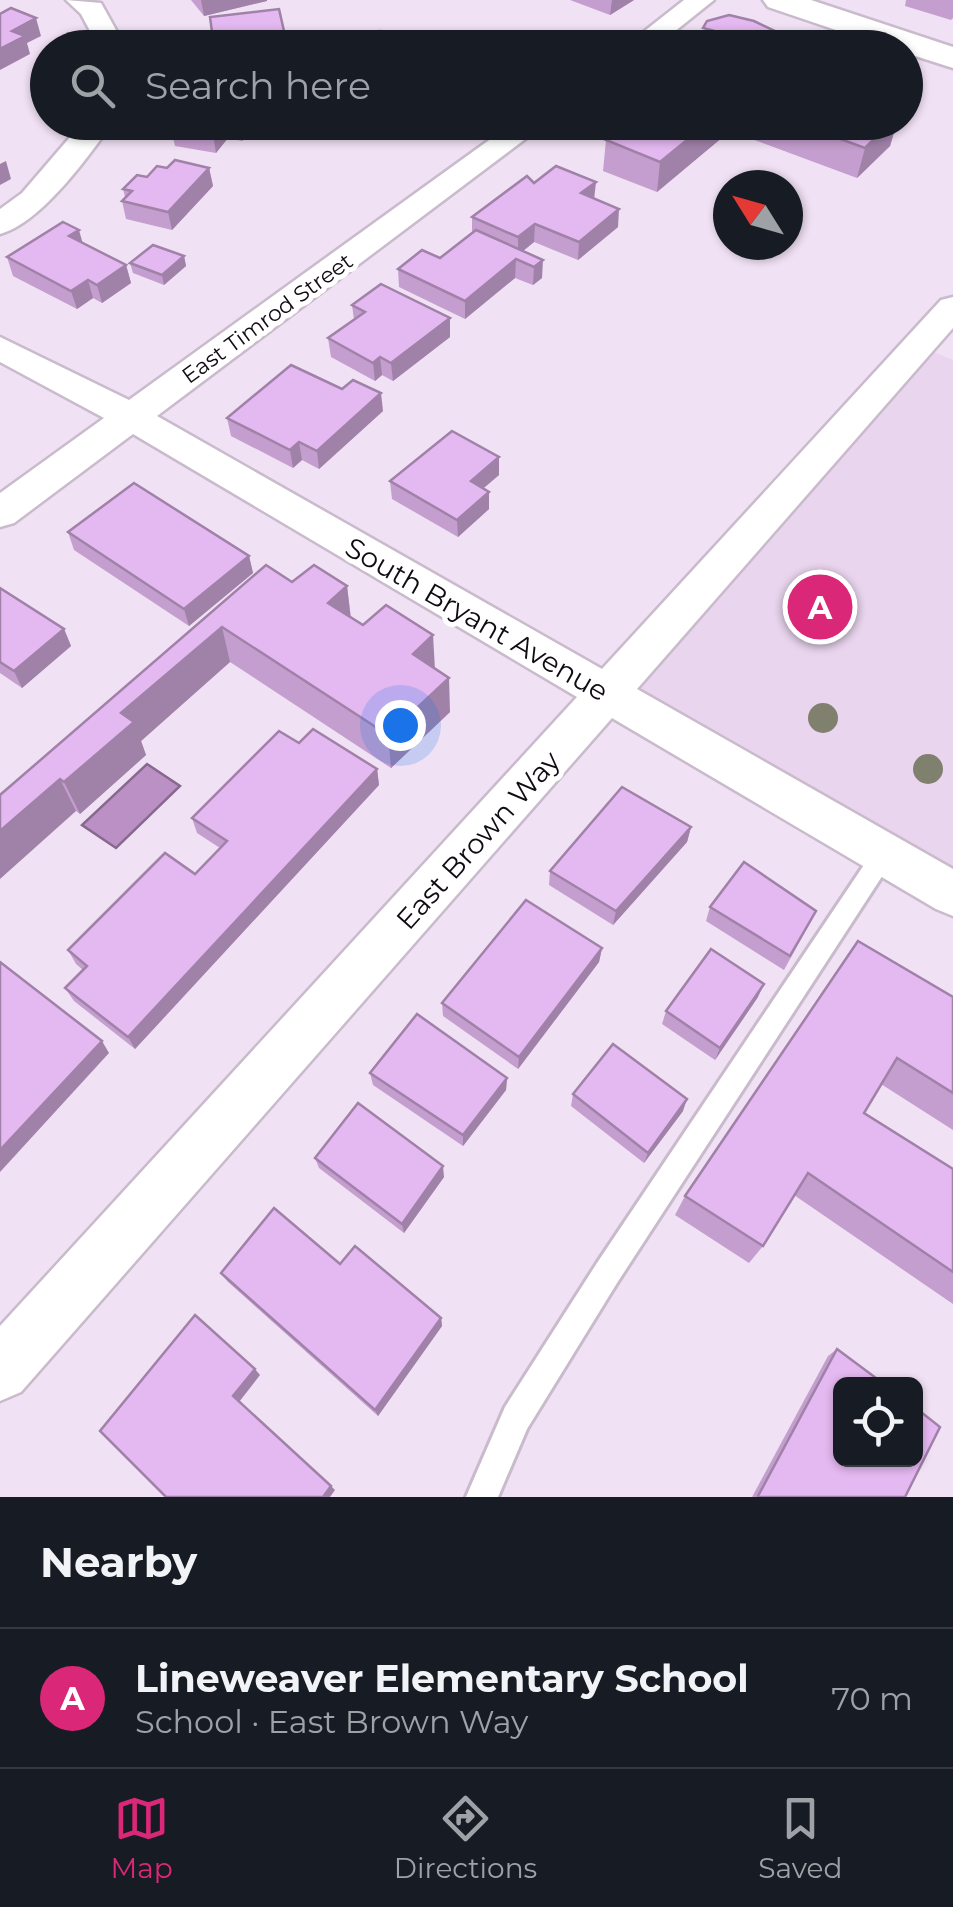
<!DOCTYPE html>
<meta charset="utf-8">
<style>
body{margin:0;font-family:Montserrat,sans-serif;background:#20242c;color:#f1f3f6}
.controls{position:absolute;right:30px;bottom:30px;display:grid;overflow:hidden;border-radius:15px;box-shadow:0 2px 8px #0004}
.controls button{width:90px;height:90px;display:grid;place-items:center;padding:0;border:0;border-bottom:2px solid #363941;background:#171b24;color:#f1f3f6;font:50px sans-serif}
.compass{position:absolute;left:713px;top:170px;width:90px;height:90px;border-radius:50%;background:#171b24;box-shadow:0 2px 8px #0004;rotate:307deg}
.you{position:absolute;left:400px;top:725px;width:35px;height:35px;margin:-25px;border:8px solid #fff;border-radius:50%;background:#1a73e8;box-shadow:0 0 0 15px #1a73e833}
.badge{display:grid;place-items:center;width:65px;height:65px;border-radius:50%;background:#db2777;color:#fff;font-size:32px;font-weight:700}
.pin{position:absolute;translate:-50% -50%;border:5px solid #fff;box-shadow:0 2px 10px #0006}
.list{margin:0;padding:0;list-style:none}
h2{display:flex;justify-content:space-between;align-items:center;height:130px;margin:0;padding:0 40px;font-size:42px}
h2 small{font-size:32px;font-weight:400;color:#9ea1a6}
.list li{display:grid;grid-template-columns:65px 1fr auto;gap:30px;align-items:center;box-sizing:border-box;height:140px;padding:0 40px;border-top:2px solid #363941}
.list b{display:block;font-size:38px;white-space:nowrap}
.list p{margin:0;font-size:32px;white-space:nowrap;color:#9ea1a6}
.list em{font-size:32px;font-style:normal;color:#9ea1a6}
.icon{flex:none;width:55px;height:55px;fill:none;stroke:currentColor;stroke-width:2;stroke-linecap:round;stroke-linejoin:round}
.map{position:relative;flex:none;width:953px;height:1497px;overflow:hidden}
.search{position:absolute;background:#171b24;box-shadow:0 2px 8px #0004;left:30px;right:30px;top:30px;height:110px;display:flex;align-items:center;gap:25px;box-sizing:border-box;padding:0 35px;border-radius:55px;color:#9ea1a6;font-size:38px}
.sheet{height:270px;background:#171b24}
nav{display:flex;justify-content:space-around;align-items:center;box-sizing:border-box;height:140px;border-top:2px solid #363941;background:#171b24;font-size:28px;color:#9ea1a6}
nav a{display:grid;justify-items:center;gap:5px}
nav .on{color:#db2777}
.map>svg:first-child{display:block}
.built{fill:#e9d5ee}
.water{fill:#ba90c5;stroke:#87688f;stroke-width:2.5}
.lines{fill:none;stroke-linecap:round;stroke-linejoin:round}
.service-casing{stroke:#c9bacc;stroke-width:6}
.minor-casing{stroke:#c9bacc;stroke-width:5}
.tertiary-casing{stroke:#c9bacc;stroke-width:5}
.service{fill:#fff;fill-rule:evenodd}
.minor{fill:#fff;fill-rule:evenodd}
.tertiary{fill:#fff;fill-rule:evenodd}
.tree{fill:#7f806e}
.wall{fill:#c49ece}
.shaded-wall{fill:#a081a8}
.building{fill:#e4b8f0;stroke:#a081a8;stroke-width:2.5}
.labels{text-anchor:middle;stroke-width:10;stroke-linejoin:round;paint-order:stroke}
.far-street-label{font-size:22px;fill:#100b12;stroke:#fff}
.street-label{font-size:28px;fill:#100b12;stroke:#fff}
</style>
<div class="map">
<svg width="953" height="1497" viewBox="0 0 953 1497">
<rect width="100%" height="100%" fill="#f0e1f4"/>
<polygon class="built" points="919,346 953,360 953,894 608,696"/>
<polygon class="water" points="147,764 180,786 116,848 82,825"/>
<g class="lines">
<g class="service-casing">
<g id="service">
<polygon points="575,122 596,122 604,128 597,132"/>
<polygon points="884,844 892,847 896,854 892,861 617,1283 527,1429 498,1497 466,1497 505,1407 597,1263 876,847"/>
</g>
</g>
<g class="minor-casing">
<g id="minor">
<polygon points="66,0 101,3 126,48 99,48 81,14"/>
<polygon points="684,0 714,0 654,48 623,48"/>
<path d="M83,122h30c-24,34 -72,101 -113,112v-25l22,-16z"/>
<polygon points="514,122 548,122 157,416 602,669 941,300 953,297 953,328 637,689 953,869 953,916 936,909 612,718 21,1392 0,1401 0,1326 577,697 133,434 14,523 0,527 0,493 104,418 0,362 0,337 129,400"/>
</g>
</g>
<g class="tertiary-casing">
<polygon id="tertiary" points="763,0 811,0 953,47 953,68 906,53 906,48 889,48 768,7"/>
</g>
<use href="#service" class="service"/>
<use href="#minor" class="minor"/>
<use href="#tertiary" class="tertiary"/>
</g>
<g class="tree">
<circle cx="823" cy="718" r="15"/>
<circle cx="928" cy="769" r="15"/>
</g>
<g class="wall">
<polygon points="191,0 267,0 267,1 204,16"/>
<polygon points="570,0 634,0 610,15"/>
<polygon points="906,0 953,0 953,18 951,20 905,6"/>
<polygon points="176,122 247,122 249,133 242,141 228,138 216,153 175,146 171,128"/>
<polygon points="629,122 897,122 890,146 857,178 730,131 657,192 603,171 606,140"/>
<polygon points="167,168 209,168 213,186 172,230 126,219 122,201 125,197 123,189"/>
<polygon points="534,183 594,199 618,227 578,260 534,242 523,251 542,278 533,285 515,278 465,319 399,287 398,269 440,258 472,233 472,217"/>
<polygon points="83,243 126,265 131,283 102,303 93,298 77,309 13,276 7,257"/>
<polygon points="184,256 186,266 164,285 133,273 130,263"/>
<polygon points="352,305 450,318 450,337 393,381 382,375 375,381 331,357 328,338 354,320"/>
<polygon points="383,411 319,469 302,460 293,468 231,436 227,418"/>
<polygon points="499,475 483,488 489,509 458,537 392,499 390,481"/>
<polygon points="68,532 249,556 253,573 189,626 74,550"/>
<polygon points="266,565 292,582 347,586 351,618 434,668 450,712 391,768 230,662 141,741 146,755 80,814 76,811 0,795"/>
<polygon points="0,588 64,629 71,646 22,688 0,673"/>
<polygon points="299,743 377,769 379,785 135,1049 74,1001 65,988 83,970 76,964 68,950 195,874 220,848 197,833 192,818"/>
<polygon points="691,827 687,842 613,925 549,885 550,871"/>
<polygon points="710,907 816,911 784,970 706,921"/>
<polygon points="602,948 599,962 518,1069 443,1016 442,1003"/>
<polygon points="758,997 715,1060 662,1024 666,1011"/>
<polygon points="953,997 953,1130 881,1084 864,1113 953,1169 953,1304 794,1195 763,1246 749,1263 675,1215 685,1196"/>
<polygon points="370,1073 507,1078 506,1090 463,1146 373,1085"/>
<polygon points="573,1094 683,1111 644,1163 571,1106"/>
<polygon points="315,1158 444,1177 404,1233 319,1168"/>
<polygon points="221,1273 441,1318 442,1326 378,1416 227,1281"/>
<polygon points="837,1349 905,1497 752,1497 828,1356"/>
</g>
<g class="shaded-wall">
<polygon points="201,0 267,0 267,1 204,16"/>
<polygon points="612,0 634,0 610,15"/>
<polygon points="36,18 41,36 27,43 30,54 0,70 0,49 12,31"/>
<polygon points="286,40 287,48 214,47"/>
<polygon points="223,122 225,122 228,138 216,153 213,135"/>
<polygon points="239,122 247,122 249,133 242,141"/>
<polygon points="709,122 732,122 730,131 657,192 660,162"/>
<polygon points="891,122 897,122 890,146 857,178 865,148"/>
<polygon points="6,161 11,179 0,185 0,164"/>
<polygon points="209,168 213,186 172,230 168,212"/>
<polygon points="596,182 594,200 581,193"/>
<polygon points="619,209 618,227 578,260 579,242"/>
<polygon points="535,224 534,242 518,255 518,237"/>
<polygon points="79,230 84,248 69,236"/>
<polygon points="184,256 186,266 164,285 162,275"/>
<polygon points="516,259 515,278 465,319 465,301"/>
<polygon points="543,260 542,278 533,285 534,267"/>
<polygon points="126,265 131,283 102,303 97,285"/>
<polygon points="88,280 93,298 77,309 71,291"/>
<polygon points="450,318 450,337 393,381 391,363"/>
<polygon points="380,357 382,375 375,381 373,363"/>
<polygon points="381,393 383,411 319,469 317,451"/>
<polygon points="299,442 302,460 293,468 290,450"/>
<polygon points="499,457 499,475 471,499 471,481"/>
<polygon points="489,492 489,509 458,537 457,520"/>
<polygon points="249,556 253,573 189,626 184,609"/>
<polygon points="347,586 351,621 328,603"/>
<polygon points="222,627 230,662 141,741 146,755 80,814 64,782 121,713"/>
<polygon points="64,629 71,646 22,688 14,671"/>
<polygon points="433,635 435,670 413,654"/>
<polygon points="449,678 450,712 391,768 388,735"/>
<polygon points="377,769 379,785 135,1049 128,1037"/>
<polygon points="60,779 76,811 0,879 0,831"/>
<polygon points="691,827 687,842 613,925 616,911"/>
<polygon points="602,948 599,962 518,1069 519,1057"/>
<polygon points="764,984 758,997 715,1060 720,1048"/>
<polygon points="102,1041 109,1053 0,1172 0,1150"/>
<polygon points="507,1078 506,1090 463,1146 463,1135"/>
<polygon points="687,1099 683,1111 644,1163 648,1153"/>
<polygon points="443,1166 444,1177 404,1233 402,1224"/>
<polygon points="441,1318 442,1326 378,1416 375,1410"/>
<polygon points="255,1369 260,1375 239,1402 233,1396"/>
<polygon points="331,1486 335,1490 330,1497 323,1497"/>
</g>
<g class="building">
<polygon points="11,8 36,18 12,31 25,36 0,49 0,14"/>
<polygon points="279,9 286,40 214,47 210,17"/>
<polygon points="729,15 754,21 775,31 775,44 767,48 757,46 757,48 665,48 711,30 703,28 707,21"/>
<polygon points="380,31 384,48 352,48 349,33"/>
<polygon points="176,122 223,122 213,135 171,128"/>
<polygon points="629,122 709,122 660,162 606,140"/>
<polygon points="794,122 891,122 865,148"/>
<polygon points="175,160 209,168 168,212 122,201 132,191 123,189 137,175 147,177 157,166 167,168"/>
<polygon points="556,166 596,182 581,193 619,209 579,242 535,224 518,237 472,217 527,176 534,183"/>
<polygon points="63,222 79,230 69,236 126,265 97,285 88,280 71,291 7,257"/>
<polygon points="476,230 543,260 534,267 516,259 465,301 398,269 422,250 440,258"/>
<polygon points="153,245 184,256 162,275 130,263"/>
<polygon points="381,284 450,318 391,363 380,357 373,363 328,338 365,312 352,305"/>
<polygon points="291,365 342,389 353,380 381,393 317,451 299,442 290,450 227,418"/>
<polygon points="452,431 499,457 471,481 489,492 457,520 390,481"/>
<polygon points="134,483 249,556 184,609 68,532"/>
<polygon points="266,565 292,582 314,565 347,586 328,603 363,625 386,605 433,635 413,654 449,678 388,735 222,627 121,713 134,722 64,782 60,779 0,831 0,795"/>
<polygon points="0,588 64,629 14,671 0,662"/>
<polygon points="313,729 377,769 128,1037 65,988 87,966 68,950 165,853 195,874 227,841 192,818 279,731 299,743"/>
<polygon points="622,787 691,827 616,911 550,871"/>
<polygon points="744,862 816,911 790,956 710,907"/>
<polygon points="526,900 602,948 519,1057 442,1003"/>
<polygon points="858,941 953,997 953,1093 897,1058 864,1113 953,1169 953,1272 808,1173 763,1246 685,1196"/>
<polygon points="711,949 764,984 720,1048 666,1011"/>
<polygon points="0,962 102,1041 0,1150"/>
<polygon points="417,1014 507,1078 463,1135 370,1073"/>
<polygon points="613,1044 687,1099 648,1153 573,1094"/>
<polygon points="358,1103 443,1166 402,1224 315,1158"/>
<polygon points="274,1208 340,1264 355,1246 441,1318 375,1410 221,1273"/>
<polygon points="195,1315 255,1369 233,1396 331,1486 323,1497 166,1497 100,1431"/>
<polygon points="837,1349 884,1384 840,1384 840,1460 916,1460 916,1408 940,1427 905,1497 760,1497 758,1496"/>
</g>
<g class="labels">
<g class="far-street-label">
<text transform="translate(267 318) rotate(-36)" y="8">East Timrod Street</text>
</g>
<g class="street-label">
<text transform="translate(477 619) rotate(30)" y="10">South Bryant Avenue</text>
<text transform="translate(478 840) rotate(-48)" y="10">East Brown Way</text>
</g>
</g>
</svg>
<div class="controls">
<button><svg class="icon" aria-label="locate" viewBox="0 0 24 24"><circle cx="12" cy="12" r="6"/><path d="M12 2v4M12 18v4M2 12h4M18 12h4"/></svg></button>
</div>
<svg class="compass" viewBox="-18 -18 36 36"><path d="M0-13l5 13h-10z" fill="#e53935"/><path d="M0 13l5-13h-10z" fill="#9ea1a6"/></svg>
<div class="you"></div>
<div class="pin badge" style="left:820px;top:607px">A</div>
<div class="search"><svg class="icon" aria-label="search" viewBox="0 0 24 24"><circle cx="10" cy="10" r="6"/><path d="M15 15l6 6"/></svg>Search here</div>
</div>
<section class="sheet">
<h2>Nearby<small></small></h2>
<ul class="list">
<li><span class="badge">A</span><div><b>Lineweaver Elementary School</b><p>School · East Brown Way</p></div><em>70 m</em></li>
</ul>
</section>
<nav>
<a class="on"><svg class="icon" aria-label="map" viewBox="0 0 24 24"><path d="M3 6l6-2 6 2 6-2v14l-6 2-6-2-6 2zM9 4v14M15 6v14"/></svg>Map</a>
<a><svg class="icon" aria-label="directions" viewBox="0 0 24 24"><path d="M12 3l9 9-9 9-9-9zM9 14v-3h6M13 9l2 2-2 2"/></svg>Directions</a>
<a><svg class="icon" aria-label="saved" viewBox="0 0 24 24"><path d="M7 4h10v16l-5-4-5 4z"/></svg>Saved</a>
</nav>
